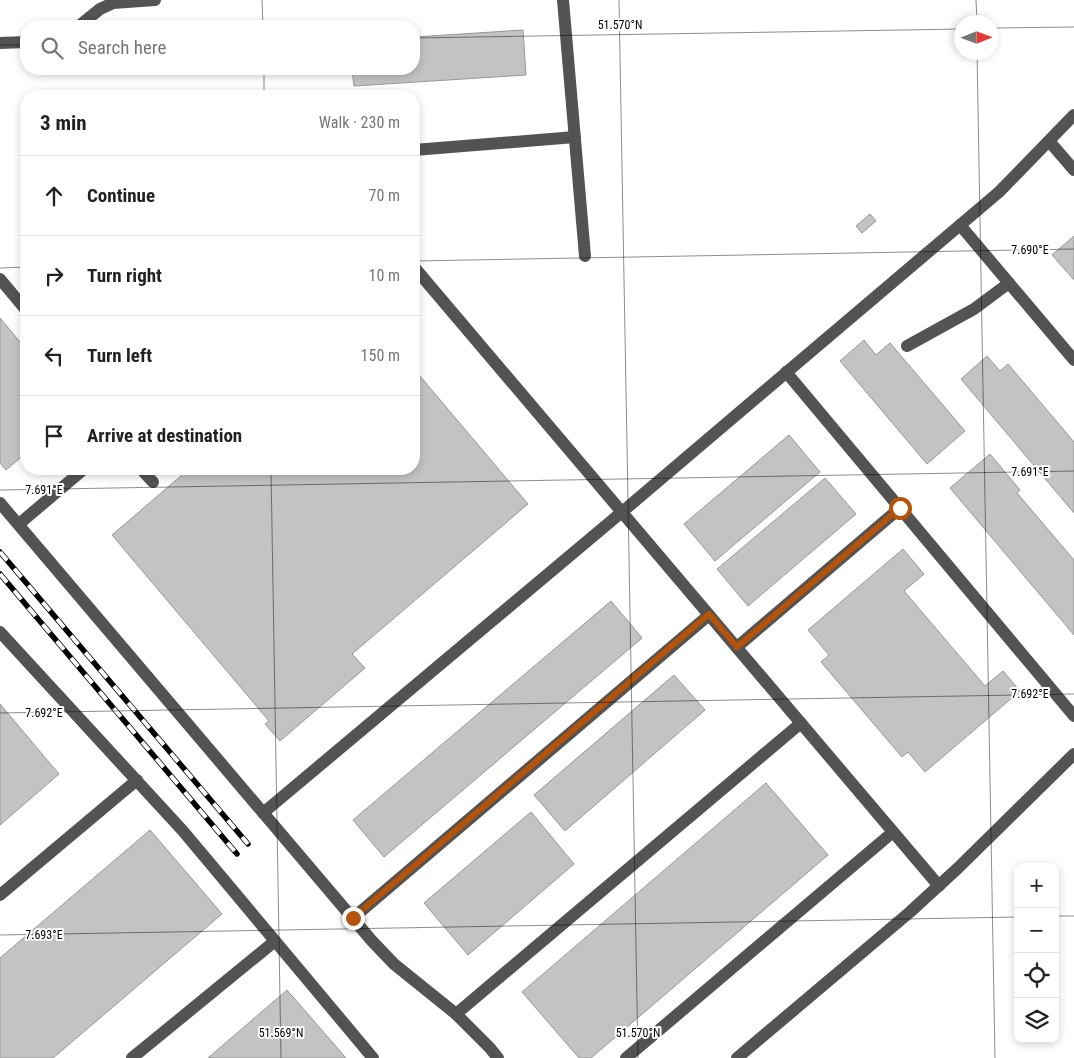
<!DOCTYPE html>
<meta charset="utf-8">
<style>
body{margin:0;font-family:"Roboto Condensed",sans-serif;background:#f2f2f2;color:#222}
.controls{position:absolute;right:15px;bottom:15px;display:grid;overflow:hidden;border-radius:10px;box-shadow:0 2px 8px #0003}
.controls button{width:45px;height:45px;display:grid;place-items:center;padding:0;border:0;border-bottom:1px solid #e0e0e0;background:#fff;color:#222;font:25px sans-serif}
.compass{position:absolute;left:954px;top:15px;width:45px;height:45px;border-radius:50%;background:#fff;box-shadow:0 2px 8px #0003;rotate:89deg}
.stop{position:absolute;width:15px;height:15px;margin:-11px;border:4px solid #b45309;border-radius:50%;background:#fff}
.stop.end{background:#b45309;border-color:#fff;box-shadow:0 1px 5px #0008}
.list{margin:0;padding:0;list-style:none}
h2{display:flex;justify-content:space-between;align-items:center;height:65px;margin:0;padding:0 20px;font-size:21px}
h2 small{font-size:16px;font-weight:400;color:#767676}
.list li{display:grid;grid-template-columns:32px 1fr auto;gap:15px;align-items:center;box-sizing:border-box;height:80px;padding:0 20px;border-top:1px solid #e0e0e0}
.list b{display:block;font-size:19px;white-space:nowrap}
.list em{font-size:16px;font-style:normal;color:#767676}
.icon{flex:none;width:28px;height:28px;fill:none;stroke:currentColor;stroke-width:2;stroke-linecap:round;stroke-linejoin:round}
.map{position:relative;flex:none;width:1074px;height:1058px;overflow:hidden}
.search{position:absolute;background:#fff;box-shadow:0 2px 8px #0003;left:20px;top:20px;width:400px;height:55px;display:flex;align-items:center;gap:12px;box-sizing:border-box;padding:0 18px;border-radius:20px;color:#767676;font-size:19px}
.panel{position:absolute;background:#fff;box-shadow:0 2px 8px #0003;left:20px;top:90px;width:400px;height:385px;border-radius:20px}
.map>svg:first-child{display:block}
.building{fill:#c3c3c3;stroke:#979797}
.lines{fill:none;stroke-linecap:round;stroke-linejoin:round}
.minor{stroke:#535353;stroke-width:12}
.rail-casing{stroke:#000;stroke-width:5.5}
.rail{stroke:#fff;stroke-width:4;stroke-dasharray:11;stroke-linecap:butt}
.route{stroke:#b45309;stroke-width:6}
.ticks{fill:none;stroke:#000;stroke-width:1;stroke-opacity:0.45}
.ticks-label{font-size:12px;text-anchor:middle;fill:#000;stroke:#fff;stroke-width:4;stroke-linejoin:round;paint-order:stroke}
</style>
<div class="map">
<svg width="1074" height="1058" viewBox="0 0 1074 1058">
<rect width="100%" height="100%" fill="#fff"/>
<g class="building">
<polygon points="523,30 526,75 354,86 352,69 414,69 414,37"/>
<polygon points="870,214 876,221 862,233 856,226"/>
<polygon points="1074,236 1074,280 1052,255"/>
<polygon points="0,318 26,349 26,453 6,470 0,463"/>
<polygon points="864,340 876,355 890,343 965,431 927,464 840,361"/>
<polygon points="987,356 1000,371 1008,364 1074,442 1074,513 961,379"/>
<polygon points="414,369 528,504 352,654 365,668 280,741 265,724 269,721 112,535 189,469 414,469"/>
<polygon points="789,435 820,472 715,561 684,524"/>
<polygon points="990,454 1020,490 1017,493 1074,560 1074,635 950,488"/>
<polygon points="825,478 856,514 748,606 717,569"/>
<polygon points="903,549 924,574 904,591 985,686 1003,671 1020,691 925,772 908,752 902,757 821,662 829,655 808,630"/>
<polygon points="611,601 642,638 384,857 353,820"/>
<polygon points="674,675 705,710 565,831 534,795"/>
<polygon points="0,704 59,774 0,825"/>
<polygon points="766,783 828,855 591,1058 579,1058 522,992"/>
<polygon points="531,812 574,864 468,955 424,903"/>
<polygon points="150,830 222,914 53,1058 0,1058 0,958"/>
<polygon points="287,990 346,1058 208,1058"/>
</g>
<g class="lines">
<g class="minor">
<polyline points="563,0 585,256"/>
<polyline points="79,26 100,9 113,3 155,0"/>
<polyline points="0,43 26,42"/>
<polyline points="1049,141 1074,170"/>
<polyline points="414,150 575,137"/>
<polyline points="960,225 1074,360"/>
<polyline points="414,267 939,886"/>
<polyline points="0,279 26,310"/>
<polyline points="907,346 974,309 1009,283"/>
<polyline points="786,372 1074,716"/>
<polyline points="141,469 153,482"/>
<polyline points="0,503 372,941 394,964 456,1014 490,1048 498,1058"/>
<polyline points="19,524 84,469"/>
<polyline points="0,632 183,831 373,1058"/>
<polyline points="737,647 900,508"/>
<polyline points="263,813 622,512 999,192 1074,115"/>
<polyline points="0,895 137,780"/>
<polyline points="353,918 709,615"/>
<polyline points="456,1014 801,723"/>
<polyline points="132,1058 275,941"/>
<polyline points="626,1058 893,832"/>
<polyline points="737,1058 910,912 958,868 1074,754"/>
</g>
<g class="rail-casing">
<g id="rail">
<polyline points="0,552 248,844"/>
<polyline points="0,574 237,854"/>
</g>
</g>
<use href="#rail" class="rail"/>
</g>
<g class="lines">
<polyline class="route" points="353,918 709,614 737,647 900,508"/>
</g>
<path class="ticks" d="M262,0l1,26M619,0l19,1058M976,0l1,22M992,28l82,-1M414,38l548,-9M0,45h26M977,52l18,1006M264,69v27M414,261l660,-12M0,268l26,-1M271,469l10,589M0,490l1074,-19M0,713l1074,-19M1055,916h19M0,935l1018,-18"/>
<g class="ticks-label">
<text x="620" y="29">51.570°N</text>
<text x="1030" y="254">7.690°E</text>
<text x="1030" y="476">7.691°E</text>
<text x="44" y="494">7.691°E</text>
<text x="1030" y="698">7.692°E</text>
<text x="44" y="717">7.692°E</text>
<text x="44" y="939">7.693°E</text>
<text x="281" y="1037">51.569°N</text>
<text x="638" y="1037">51.570°N</text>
</g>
</svg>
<div class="controls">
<button>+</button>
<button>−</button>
<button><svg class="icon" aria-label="locate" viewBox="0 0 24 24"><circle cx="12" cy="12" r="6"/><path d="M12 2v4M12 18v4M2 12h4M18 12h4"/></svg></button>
<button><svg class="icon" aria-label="layers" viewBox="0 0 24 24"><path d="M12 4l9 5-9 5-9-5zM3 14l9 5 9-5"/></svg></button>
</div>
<svg class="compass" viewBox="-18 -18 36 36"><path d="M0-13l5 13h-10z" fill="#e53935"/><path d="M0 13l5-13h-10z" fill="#767676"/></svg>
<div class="stop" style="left:900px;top:508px"></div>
<div class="stop end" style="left:353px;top:918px"></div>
<div class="search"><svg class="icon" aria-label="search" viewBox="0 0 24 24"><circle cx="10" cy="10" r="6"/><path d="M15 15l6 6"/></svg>Search here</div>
<section class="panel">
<h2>3 min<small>Walk · 230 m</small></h2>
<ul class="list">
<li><svg class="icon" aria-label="ahead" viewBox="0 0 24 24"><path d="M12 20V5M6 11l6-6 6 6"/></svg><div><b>Continue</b></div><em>70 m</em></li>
<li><svg class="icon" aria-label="right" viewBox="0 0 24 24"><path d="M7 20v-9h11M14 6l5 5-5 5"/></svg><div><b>Turn right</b></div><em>10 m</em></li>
<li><svg class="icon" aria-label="left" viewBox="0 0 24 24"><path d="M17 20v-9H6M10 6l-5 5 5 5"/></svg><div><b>Turn left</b></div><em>150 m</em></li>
<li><svg class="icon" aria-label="arrive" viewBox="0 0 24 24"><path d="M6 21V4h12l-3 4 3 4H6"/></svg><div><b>Arrive at destination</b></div></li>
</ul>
</section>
</div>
